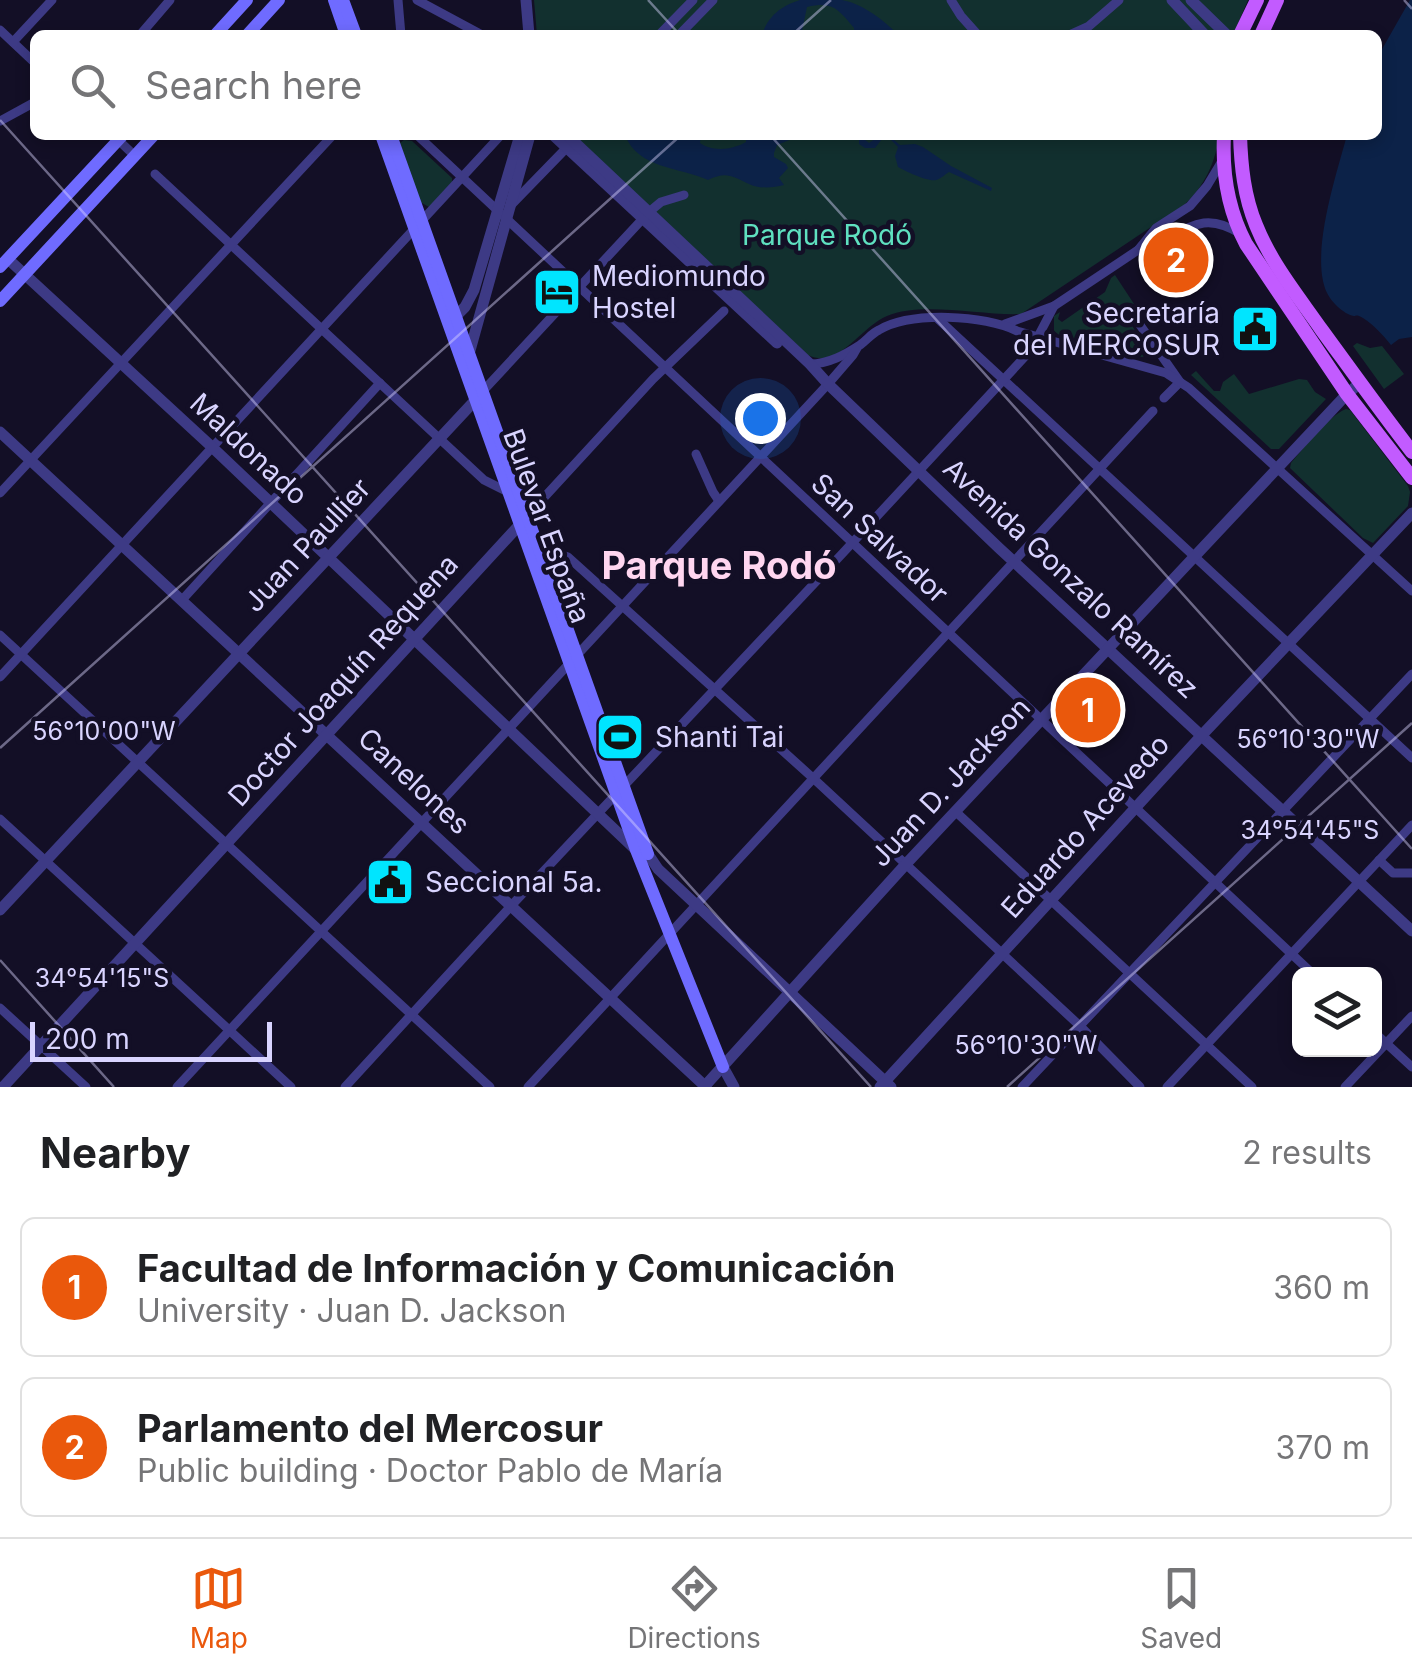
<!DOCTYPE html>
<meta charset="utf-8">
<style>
body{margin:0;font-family:Inter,sans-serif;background:#f2f2f2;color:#202124}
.controls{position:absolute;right:30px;bottom:30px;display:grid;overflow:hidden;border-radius:15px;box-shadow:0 5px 15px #0003}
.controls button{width:90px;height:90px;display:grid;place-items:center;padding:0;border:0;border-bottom:2px solid #e0e0e0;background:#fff;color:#202124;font:50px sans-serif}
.scale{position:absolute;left:30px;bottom:25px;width:242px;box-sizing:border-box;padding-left:10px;border:5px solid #d9d4ff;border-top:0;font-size:28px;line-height:35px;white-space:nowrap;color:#d9d4ff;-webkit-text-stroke:8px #130f26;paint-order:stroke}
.you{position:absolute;left:760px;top:418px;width:35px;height:35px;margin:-25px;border:8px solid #fff;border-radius:50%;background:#1a73e8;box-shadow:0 0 0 15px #1a73e833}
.badge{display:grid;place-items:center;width:65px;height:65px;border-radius:50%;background:#ea580c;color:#fff;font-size:32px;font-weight:700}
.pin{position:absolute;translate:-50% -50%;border:5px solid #fff;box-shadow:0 2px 10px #0006}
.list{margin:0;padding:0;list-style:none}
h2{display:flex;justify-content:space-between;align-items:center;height:130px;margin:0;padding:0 40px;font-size:42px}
h2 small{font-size:32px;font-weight:400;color:#757577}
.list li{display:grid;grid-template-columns:65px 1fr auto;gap:30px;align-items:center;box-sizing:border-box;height:140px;margin:0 20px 20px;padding:0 20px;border:2px solid #e0e0e0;border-radius:15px}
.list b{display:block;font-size:38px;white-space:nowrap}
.list p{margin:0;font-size:32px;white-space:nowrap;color:#757577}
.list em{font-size:32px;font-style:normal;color:#757577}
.icon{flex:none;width:55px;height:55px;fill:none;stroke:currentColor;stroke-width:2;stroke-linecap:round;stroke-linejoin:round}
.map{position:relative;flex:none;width:1412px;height:1087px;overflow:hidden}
.search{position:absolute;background:#fff;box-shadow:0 5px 15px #0003;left:30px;right:30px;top:30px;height:110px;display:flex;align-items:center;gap:25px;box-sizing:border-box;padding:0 35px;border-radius:15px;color:#757577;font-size:38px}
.sheet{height:450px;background:#fff}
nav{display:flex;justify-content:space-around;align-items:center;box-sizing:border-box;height:140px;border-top:2px solid #e0e0e0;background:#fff;font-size:28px;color:#757577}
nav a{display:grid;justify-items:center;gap:5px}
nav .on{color:#ea580c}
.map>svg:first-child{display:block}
.green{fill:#12302f}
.water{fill:#0c2248}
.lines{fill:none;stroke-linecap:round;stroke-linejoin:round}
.minor{stroke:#3d3a85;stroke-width:9}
.tertiary{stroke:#3d3a85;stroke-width:11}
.secondary{stroke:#6f6bff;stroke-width:12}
.primary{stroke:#c25bff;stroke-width:14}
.ticks{fill:none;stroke:#d9d4ff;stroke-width:2.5;stroke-opacity:0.45}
.labels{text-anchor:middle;stroke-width:9;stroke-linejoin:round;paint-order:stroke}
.park-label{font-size:28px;fill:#5fe0c0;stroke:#130f26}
.poi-label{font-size:28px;fill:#d9d4ff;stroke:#130f26;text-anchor:start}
.street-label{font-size:28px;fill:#d9d4ff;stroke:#130f26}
.district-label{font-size:38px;font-weight:bold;fill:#ffd6f0;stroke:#130f26}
.ticks-label{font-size:25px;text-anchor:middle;fill:#d9d4ff;stroke:#130f26;stroke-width:9;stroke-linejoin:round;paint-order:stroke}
</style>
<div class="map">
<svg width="1412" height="1087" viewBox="0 0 1412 1087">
<rect width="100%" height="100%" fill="#130f26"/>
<g class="green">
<polygon points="534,0 1248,0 1233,35 537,35"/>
<path d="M572,135h647c-3,27 -15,52 -35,70l-163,109c-38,2 -99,-13 -134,2 -27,11 -48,54 -79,39z"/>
<polygon points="404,140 412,141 452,178 452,182 429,207 420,202 400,143"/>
<polygon points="1115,275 1136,307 1129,321 1147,349 1147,355 1142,357 1062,337 1054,331 1054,316 1060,312 1058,319 1062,322 1105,292 1111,278"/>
<polygon points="1357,343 1370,348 1382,346 1404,374 1384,389 1353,346"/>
<polygon points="1196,371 1214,391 1220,391 1223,382 1234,374 1249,394 1299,379 1307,380 1315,392 1326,399 1279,449 1271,449 1191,375"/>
<path d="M1346,409l4,1 58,76 2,6 -2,14 -35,37 -10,-5 -73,-70 1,-5c14,-16 37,-47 55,-54z"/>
</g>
<g class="water">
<path d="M800,0c13,0 29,0 42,0 22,4 42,21 57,35h-11l-13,-5 -4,5h-17v-7c-16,-19 -21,-27 -47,-21l-5,24 4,4h-44c6,-19 19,-29 38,-35z"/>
<path d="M1410,0h2v337l-13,2 -8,6c-8,-10 -17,-20 -28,-27 -10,-6 -5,1 -15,-4 -5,-2 -15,-11 -18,-16 -24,-34 7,-125 17,-163h30v-77z"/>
<path d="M625,135h76l-1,8c13,9 32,7 46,-1v-7h56l-25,10 -3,8v4l12,7 2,4 -9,10 5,7c-11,3 -25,4 -35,-1 -17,-8 -23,-13 -41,-4 -28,-13 -70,-11 -83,-45z"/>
<path d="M859,135l10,8 6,-4v-4h13l12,10 15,-1 8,3 28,19 41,22 -1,3 -42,-19c-4,2 -8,7 -13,8 -8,2 -31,-9 -38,-13l-3,-11 3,-9 -8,-8h-8l-7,9h-10l-6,-4z"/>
</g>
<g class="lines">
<g class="minor">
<polyline points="398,0 401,35"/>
<polyline points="417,0 482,35"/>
<polyline points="951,0 961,16 978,35"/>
<polyline points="0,30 35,63"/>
<polyline points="140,35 170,0"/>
<polyline points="659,35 693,0"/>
<polyline points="679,35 713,0"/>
<polyline points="1069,35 1089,26 1119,0"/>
<polyline points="13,42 52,0"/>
<polyline points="0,121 35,102"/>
<polyline points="113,135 135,156"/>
<polyline points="417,135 1313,974"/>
<polyline points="155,174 484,480 508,492"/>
<polyline points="512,204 579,135"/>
<path d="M1138,250c43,-8 56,-46 103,-16"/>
<polyline points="1133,315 1180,382 1164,398"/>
<polyline points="938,319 1412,758"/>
<polyline points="1005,324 1054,306"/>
<path d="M810,364c19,0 36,-10 50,-19 7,-5 12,-12 19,-15 32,-19 106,-15 138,1l149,42 23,15 223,203"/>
<polyline points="482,392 649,212 661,202 684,195"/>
<polyline points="696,454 713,492 719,501"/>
<polyline points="0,493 333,135"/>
<polyline points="527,516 653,379 724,311"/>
<polyline points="538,547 568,557 814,779 1080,1026 1140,1087"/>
<polyline points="182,600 380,383"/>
<polyline points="0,635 490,1087"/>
<polyline points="0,677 501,135"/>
<polyline points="956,812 1252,1087"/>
<polyline points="0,819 291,1087"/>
<polyline points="1379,860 1393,873 1412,873"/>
<polyline points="0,1008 86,1087"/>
<polyline points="1374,1032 1412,1067"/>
<polyline points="177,1087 828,384 853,355 857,348"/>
<polyline points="345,1087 511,906 841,555 1031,350 1054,306 1138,250 1156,228 1190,206 1207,186 1222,161"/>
<polyline points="528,1087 1153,411"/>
<polyline points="1022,1087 1412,674"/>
<polyline points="1167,1087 1412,825"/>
<polyline points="1345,1087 1412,1016"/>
</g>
<g class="tertiary">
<polyline points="526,0 529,35"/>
<polyline points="1172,0 1205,35"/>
<polyline points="1191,0 1227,35"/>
<polyline points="553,135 777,343"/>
<polyline points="567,135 810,364 828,384 999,548 1412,931"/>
<polyline points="8,259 212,447 635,849"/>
<polyline points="451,321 465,307 474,290 520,135"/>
<polyline points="469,354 530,135"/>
<polyline points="0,432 706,1087"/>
<polyline points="648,854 658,869 891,1087"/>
<polyline points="0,910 481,394"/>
<polyline points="723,1067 734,1087"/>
<polyline points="3,1087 524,520"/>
<polyline points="704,1087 906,864 1347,394 1360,383"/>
<polyline points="880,1087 1202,735 1412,513"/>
</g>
<g class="secondary">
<polyline points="334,0 346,35"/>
<polyline points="343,0 356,35"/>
<polyline points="215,35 247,0"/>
<polyline points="247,35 279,0"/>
<polyline points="381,135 636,850 723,1067"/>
<polyline points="391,135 648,854"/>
<polyline points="0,267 123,135"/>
<polyline points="0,301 154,135"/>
</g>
<g class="primary">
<polyline points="1240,35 1257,0"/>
<polyline points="1261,35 1277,0"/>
<path d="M1224,135c-2,38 4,75 22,109l101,150 65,84"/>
<path d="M1240,135c1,31 4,61 16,90 15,38 42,71 65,104 30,41 60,83 91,123"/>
</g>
</g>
<path class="ticks" d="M648,0l32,35M1404,0l8,9M792,35l39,-35M0,120l871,967M770,135l642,714M0,748l681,-613M0,960l114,127M1007,1087l405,-364"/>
<defs>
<g id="hotel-square" transform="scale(2.5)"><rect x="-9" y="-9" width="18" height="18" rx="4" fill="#00e5ff" stroke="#130f26"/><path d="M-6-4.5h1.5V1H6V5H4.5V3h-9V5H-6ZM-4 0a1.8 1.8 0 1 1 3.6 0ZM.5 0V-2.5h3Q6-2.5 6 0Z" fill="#111"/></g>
<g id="civic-square" transform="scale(2.5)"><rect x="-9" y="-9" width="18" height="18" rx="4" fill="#00e5ff" stroke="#130f26"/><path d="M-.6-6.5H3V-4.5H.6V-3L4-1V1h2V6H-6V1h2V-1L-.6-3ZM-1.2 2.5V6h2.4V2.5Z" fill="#111"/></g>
<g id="stadium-square" transform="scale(2.5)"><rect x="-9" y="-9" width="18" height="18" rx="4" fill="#00e5ff" stroke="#130f26"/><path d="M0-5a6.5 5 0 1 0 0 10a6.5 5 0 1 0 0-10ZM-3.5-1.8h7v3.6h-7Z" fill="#111"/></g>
</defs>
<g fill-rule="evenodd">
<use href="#hotel-square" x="557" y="292"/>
<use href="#civic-square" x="1255" y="329"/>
<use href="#stadium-square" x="620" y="737"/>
<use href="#civic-square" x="390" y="882"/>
</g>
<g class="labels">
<g class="park-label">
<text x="827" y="245">Parque Rodó</text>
</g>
<g class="poi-label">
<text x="592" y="286">Mediomundo<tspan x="592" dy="32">Hostel</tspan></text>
<text x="1220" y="323" text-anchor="end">Secretaría<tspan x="1220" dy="32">del MERCOSUR</tspan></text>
<text x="655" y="747">Shanti Tai</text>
<text x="425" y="892">Seccional 5a.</text>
</g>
<g class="street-label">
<text transform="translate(249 449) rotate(43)" y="10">Maldonado</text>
<text transform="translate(547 526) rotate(70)" y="10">Bulevar España</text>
<text transform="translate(880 538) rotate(43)" y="10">San Salvador</text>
<text transform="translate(307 545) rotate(-47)" y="10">Juan Paullier</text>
<text transform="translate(1071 578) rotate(43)" y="10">Avenida Gonzalo Ramírez</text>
<text transform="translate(343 680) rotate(-48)" y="10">Doctor Joaquín Requena</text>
<text transform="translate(414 781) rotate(43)" y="10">Canelones</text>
<text transform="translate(950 782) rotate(-47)" y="10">Juan D. Jackson</text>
<text transform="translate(1085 826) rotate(-48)" y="10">Eduardo Acevedo</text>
</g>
<g class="district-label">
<text x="719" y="579">Parque Rodó</text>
</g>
</g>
<g class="ticks-label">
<text x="104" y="740">56°10'00"W</text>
<text x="1308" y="748">56°10'30"W</text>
<text x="1310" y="839">34°54'45"S</text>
<text x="102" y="987">34°54'15"S</text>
<text x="1026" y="1054">56°10'30"W</text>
</g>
</svg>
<div class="controls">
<button><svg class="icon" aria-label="layers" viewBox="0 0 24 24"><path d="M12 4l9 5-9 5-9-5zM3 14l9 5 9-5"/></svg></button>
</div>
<div class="scale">200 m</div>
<div class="you"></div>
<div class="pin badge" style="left:1088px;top:710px">1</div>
<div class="pin badge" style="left:1176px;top:260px">2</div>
<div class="search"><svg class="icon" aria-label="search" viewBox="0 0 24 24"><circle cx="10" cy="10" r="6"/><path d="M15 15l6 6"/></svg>Search here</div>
</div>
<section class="sheet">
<h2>Nearby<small>2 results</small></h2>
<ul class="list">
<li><span class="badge">1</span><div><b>Facultad de Información y Comunicación</b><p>University · Juan D. Jackson</p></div><em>360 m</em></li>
<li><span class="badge">2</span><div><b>Parlamento del Mercosur</b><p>Public building · Doctor Pablo de María</p></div><em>370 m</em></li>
</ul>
</section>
<nav>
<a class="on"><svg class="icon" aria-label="map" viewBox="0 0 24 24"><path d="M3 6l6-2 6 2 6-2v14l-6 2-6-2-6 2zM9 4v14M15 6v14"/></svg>Map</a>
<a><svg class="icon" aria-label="directions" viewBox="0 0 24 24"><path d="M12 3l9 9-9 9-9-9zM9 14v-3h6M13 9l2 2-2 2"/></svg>Directions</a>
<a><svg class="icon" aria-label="saved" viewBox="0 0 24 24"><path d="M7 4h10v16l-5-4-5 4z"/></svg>Saved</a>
</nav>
